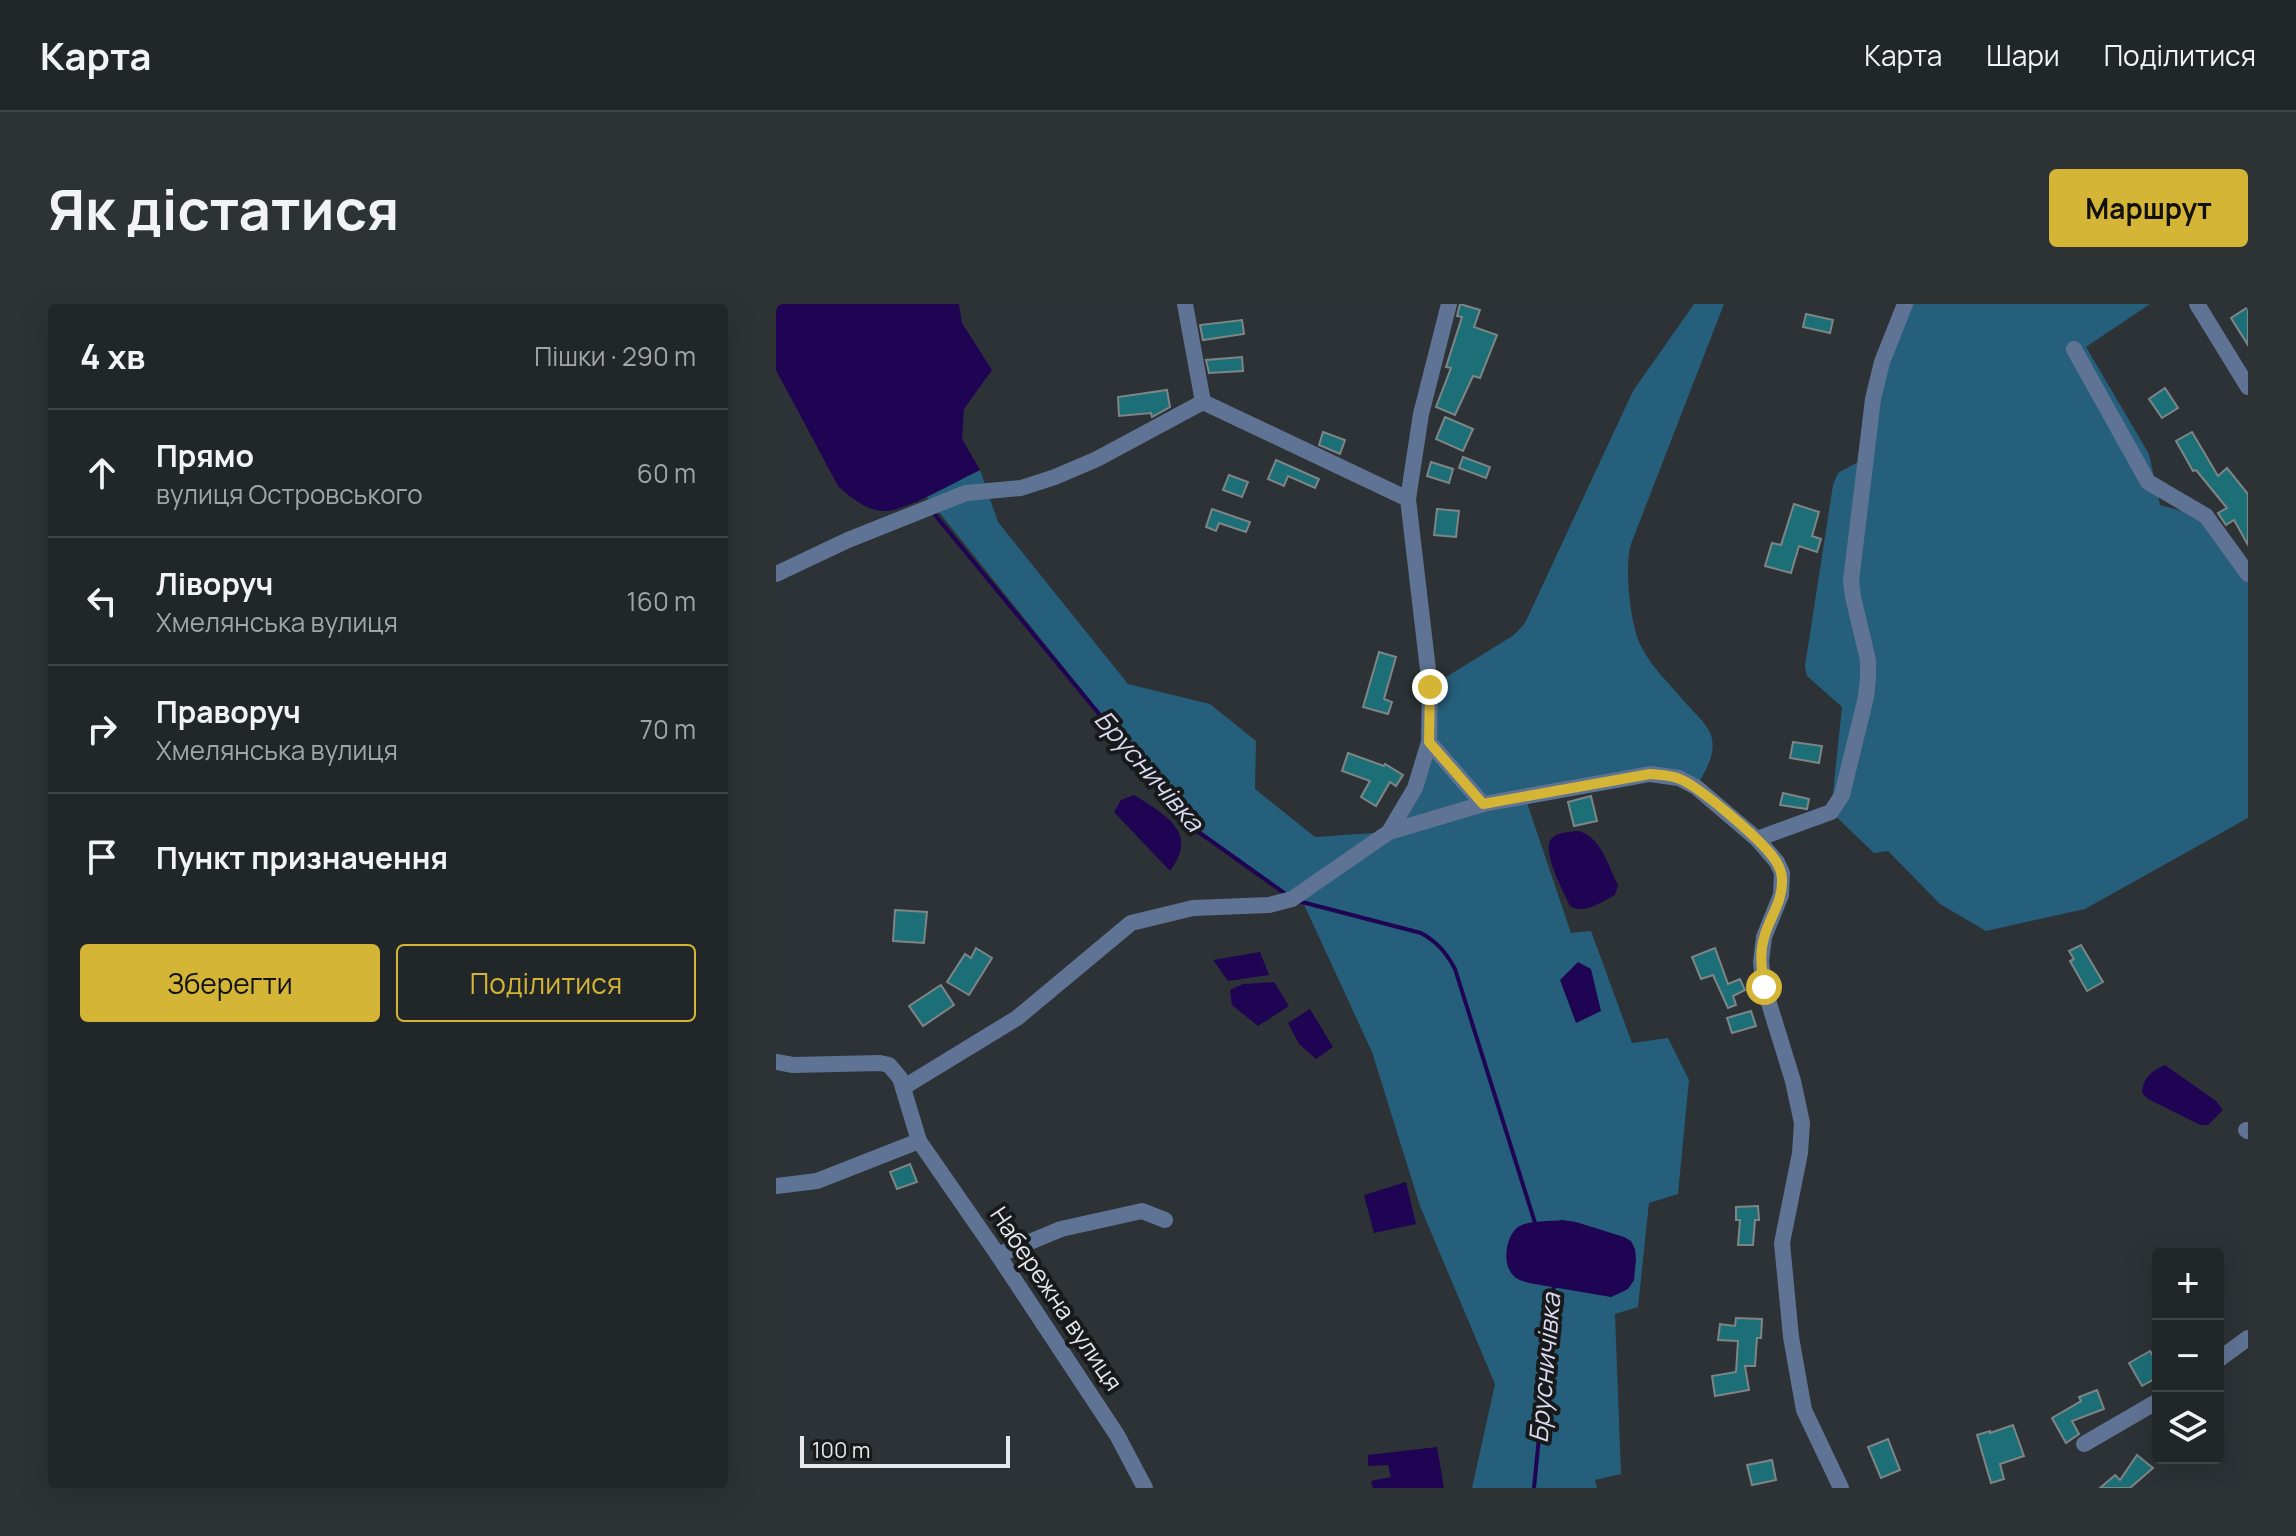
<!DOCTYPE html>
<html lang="uk">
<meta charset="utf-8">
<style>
body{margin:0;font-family:Manrope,sans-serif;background:#2d3234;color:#f1f3f6}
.controls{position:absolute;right:24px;bottom:24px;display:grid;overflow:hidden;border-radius:8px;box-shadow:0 8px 32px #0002}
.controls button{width:72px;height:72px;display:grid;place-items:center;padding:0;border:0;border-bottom:2px solid #3e4345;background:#212628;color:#f1f3f6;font:40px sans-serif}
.scale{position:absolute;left:24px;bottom:20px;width:210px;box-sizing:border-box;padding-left:8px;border:4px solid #e6e9eb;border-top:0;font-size:22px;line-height:28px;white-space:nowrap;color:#e6e9eb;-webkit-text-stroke:6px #17191a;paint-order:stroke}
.stop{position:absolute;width:24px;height:24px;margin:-18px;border:6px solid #d5b535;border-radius:50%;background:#fff}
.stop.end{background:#d5b535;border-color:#fff;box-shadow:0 2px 8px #0008}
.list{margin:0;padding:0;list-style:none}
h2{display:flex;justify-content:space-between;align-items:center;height:104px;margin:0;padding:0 32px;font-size:34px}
h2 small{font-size:26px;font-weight:400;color:#a2a5a8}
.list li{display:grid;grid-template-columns:52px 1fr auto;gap:24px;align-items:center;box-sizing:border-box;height:128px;padding:0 32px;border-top:2px solid #3e4345}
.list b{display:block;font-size:30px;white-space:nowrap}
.list p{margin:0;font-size:26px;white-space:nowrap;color:#a2a5a8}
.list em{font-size:26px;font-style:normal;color:#a2a5a8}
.actions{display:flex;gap:16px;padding:24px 32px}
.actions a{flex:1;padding:18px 0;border:2px solid #d5b535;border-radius:8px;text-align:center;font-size:28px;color:#d5b535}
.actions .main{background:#d5b535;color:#111}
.icon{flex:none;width:44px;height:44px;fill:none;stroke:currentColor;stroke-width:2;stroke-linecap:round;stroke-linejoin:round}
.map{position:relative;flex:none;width:1472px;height:1184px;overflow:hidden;border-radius:8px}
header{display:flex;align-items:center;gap:48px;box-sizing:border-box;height:112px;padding:0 40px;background:#212628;border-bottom:2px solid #3e4345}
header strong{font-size:38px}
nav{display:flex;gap:44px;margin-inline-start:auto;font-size:28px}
.intro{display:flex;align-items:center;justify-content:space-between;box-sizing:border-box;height:192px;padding:0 48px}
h1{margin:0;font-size:56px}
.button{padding:20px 36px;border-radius:8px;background:#d5b535;color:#111;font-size:28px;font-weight:700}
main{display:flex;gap:48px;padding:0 48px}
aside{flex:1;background:#212628;border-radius:8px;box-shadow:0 8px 32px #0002}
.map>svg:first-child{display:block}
.green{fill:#265f7b}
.water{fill:#1f0454}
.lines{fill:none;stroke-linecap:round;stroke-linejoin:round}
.stream{stroke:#1f0454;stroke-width:4}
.building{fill:#1d6f77;stroke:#7e8586;stroke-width:2}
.minor{stroke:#5f7394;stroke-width:16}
.route{stroke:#d5b535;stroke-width:10}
.labels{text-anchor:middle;stroke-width:8;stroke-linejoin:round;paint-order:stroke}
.street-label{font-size:24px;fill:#e6e9eb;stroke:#17191a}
.water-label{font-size:26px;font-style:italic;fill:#dad9f0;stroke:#17191a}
</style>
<header>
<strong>Карта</strong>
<nav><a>Карта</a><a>Шари</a><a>Поділитися</a></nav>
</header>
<div class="intro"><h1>Як дістатися</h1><a class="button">Маршрут</a></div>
<main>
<aside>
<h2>4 хв<small>Пішки · 290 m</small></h2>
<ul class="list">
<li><svg class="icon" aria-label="ahead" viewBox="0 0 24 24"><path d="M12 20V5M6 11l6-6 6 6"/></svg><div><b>Прямо</b><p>вулиця Островського</p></div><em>60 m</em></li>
<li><svg class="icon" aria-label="left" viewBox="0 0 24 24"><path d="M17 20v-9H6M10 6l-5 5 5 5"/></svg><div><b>Ліворуч</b><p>Хмелянська вулиця</p></div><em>160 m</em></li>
<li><svg class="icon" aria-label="right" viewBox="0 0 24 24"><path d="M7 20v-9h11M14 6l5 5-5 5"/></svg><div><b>Праворуч</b><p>Хмелянська вулиця</p></div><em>70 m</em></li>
<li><svg class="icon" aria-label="arrive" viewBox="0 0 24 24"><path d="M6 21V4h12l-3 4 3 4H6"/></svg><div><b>Пункт призначення</b></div></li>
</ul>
<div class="actions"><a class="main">Зберегти</a><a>Поділитися</a></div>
</aside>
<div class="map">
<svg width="1472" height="1184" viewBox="0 0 1472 1184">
<rect width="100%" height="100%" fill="#2c3235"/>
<g class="green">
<path d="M918,0h30l-93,240c-7,23 -1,83 11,104 10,20 28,36 42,53 8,10 23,22 27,34 6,19 -6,37 -15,52l-17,-9 -154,19 46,136 20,-2 41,112 36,-5 21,42 -11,114 -29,9 -11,104 -23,7 6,160 -26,6 2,8h-125l23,-104 -75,-178 -48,-154 -71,-154 -9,1 -99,-71 -267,-332 54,-26 18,52 130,162 82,20 46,37 -1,48 60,48 74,-5 26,-44 15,-101 84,-52 11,-12 108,-232z"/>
<polygon points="1129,0 1374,0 1310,43 1373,150 1384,201 1424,212 1472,276 1472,514 1309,605 1210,627 1164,600 1112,547 1098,549 1055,508 1066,403 1031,372 1029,362 1057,181 1062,169 1091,153 1097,95"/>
</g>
<g class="water">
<path d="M0,0h183l3,19 30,47 -28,39 -2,30 18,31c-21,10 -73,40 -93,41 -19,1 -36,-13 -49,-25l-62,-116z"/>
<path d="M358,491c30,19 66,37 36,76l-56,-59 7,-12z"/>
<path d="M802,527c23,5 30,35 40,54l-3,10c-14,7 -31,20 -45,11 -6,-14 -30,-56 -18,-68 6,-6 18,-6 26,-7z"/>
<polygon points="484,648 493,671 452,677 437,656"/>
<polygon points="802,658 815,665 825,707 800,719 784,676"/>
<polygon points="498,678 513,702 482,722 456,701 454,686 467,680"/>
<polygon points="534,705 557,743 540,755 523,740 512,719"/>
<path d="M1389,761l51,36 7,9 -15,15h-8l-52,-26 -6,-6c1,-16 10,-22 23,-28z"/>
<polygon points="630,878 640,920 598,929 588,891"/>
<path d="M786,916l14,2 48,15 7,4 4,8 1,10 -2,21 -6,9 -8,4 -9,4 -82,-14c-6,-2 -13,-3 -17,-9 -10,-12 -6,-38 6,-47 10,-7 31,-5 44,-7z"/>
<polygon points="661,1143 668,1184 597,1184 595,1177 615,1173 612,1161 592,1162 592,1151"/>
</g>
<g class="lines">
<g class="stream">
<polyline points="155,206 417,524 511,591"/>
<path d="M522,597l123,32c16,9 25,19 34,36l81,257"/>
<polyline points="758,1184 778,980"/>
</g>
</g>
<g class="building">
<polygon points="684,0 704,6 698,23 721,31 704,74 697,72 679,111 660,103 675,64 670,63 686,13 681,12"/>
<polygon points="1472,3 1472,41 1455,14"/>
<polygon points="1030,10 1057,16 1054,29 1027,23"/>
<polygon points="466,16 468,30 427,36 424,21"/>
<polygon points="466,53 467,67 433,69 430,56"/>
<polygon points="1389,84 1402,104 1386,114 1373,95"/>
<polygon points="391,86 394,103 376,113 375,109 343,112 342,93"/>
<polygon points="669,113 697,125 687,147 660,135"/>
<polygon points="547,128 569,136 564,150 543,141"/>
<polygon points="1416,128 1442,172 1451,164 1472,190 1472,241 1458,216 1450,221 1442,209 1451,204 1420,166 1417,167 1400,137"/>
<polygon points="687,153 714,163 710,174 683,164"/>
<polygon points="500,156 543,175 539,184 512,172 508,182 492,175"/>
<polygon points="655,158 677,165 673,179 651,172"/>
<polygon points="453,171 472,178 466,193 447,186"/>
<polygon points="1018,200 1043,208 1036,232 1045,235 1041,248 1023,242 1015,269 989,262 996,239 1005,241"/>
<polygon points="436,205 474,218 470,228 443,219 440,227 430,223"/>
<polygon points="661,205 683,207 680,233 658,231"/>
<polygon points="603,348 620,353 608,395 616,398 612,410 587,403"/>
<polygon points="1017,438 1046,442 1043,459 1014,454"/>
<polygon points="572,449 608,462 609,460 627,471 620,482 614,478 600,502 585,493 594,477 566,467"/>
<polygon points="1007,489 1033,495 1031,505 1004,501"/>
<polygon points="815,492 821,517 798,522 792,498"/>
<polygon points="119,606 151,608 148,639 117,637"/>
<polygon points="1305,641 1327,678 1311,687 1294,657 1298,655 1293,647"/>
<polygon points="200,644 216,654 193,691 171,678 189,650 195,654"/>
<polygon points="939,644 952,680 964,675 969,686 957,692 960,701 952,704 937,671 925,675 916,653"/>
<polygon points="165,681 178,701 147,722 133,702"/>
<polygon points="975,707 980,722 956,729 951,714"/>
<polygon points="134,860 141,878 121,885 114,868"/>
<polygon points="982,902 983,916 979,916 977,941 962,941 964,916 960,916 960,903"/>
<polygon points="960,1014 986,1015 985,1034 981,1034 979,1062 969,1062 973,1086 939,1092 936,1072 960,1068 962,1037 942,1036 944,1020 959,1022"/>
<polygon points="1374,1047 1382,1060 1382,1073 1366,1082 1353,1059"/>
<polygon points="1321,1086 1328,1105 1296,1117 1303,1130 1290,1139 1276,1114 1305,1097 1303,1093"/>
<polygon points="1237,1121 1248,1152 1224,1160 1228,1175 1215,1179 1201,1131 1214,1127 1214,1129"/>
<polygon points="1112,1135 1124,1166 1105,1174 1092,1143"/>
<polygon points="1361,1151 1377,1164 1354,1184 1324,1184 1339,1171 1344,1176"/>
<polygon points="996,1156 1000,1176 976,1181 971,1161"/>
</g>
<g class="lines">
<g class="minor">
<polyline points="409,0 427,98"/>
<polyline points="673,0 645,110 632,195 654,383 653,438 707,500"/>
<polyline points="1421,0 1472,83"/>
<polyline points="1298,45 1372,178 1430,212 1472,270"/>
<polyline points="0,270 72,236 190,189 245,184 279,173 321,155 427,98 632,195"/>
<polyline points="613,528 707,500 874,470 903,474 920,483 981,535 1001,558 1006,569 1005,591 988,633 985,658 988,683 1017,777 1026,819 1024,849 1006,939 1015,1033 1028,1106 1065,1184"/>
<polyline points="981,535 1055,508 1066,491 1090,393 1092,373 1092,356 1077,293 1075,277 1097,95 1106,58 1129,0"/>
<polyline points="0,758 17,761 104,759 113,761 124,774 143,837 222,951 341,1131 369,1184"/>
<polyline points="128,783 241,714 355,619 417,604 493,601 516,595 613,528 639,484 653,438"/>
<polyline points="1470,826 1472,827"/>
<polyline points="0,882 41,877 143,837"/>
<polyline points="222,951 285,925 366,907 389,916"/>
<polyline points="1442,1056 1472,1034"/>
<polyline points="1308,1140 1382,1097"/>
</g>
</g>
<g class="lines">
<path class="route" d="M654,383l-1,55 54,62 167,-30c10,1 21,1 30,5 21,9 86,64 97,84 3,5 5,11 5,17 1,22 -13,38 -18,58 -5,16 -2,32 0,49"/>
</g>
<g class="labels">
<g class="street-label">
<text transform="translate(280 995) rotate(56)" y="8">Набережна вулиця</text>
</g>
<g class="water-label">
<text transform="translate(373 467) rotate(49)" y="9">Брусничівка</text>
<text transform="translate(769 1064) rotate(-85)" y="9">Брусничівка</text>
</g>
</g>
</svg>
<div class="controls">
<button>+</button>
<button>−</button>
<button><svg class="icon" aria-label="layers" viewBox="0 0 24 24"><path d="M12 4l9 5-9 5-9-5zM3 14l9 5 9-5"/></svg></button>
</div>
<div class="scale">100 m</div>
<div class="stop" style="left:988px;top:683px"></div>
<div class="stop end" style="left:654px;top:383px"></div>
</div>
</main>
